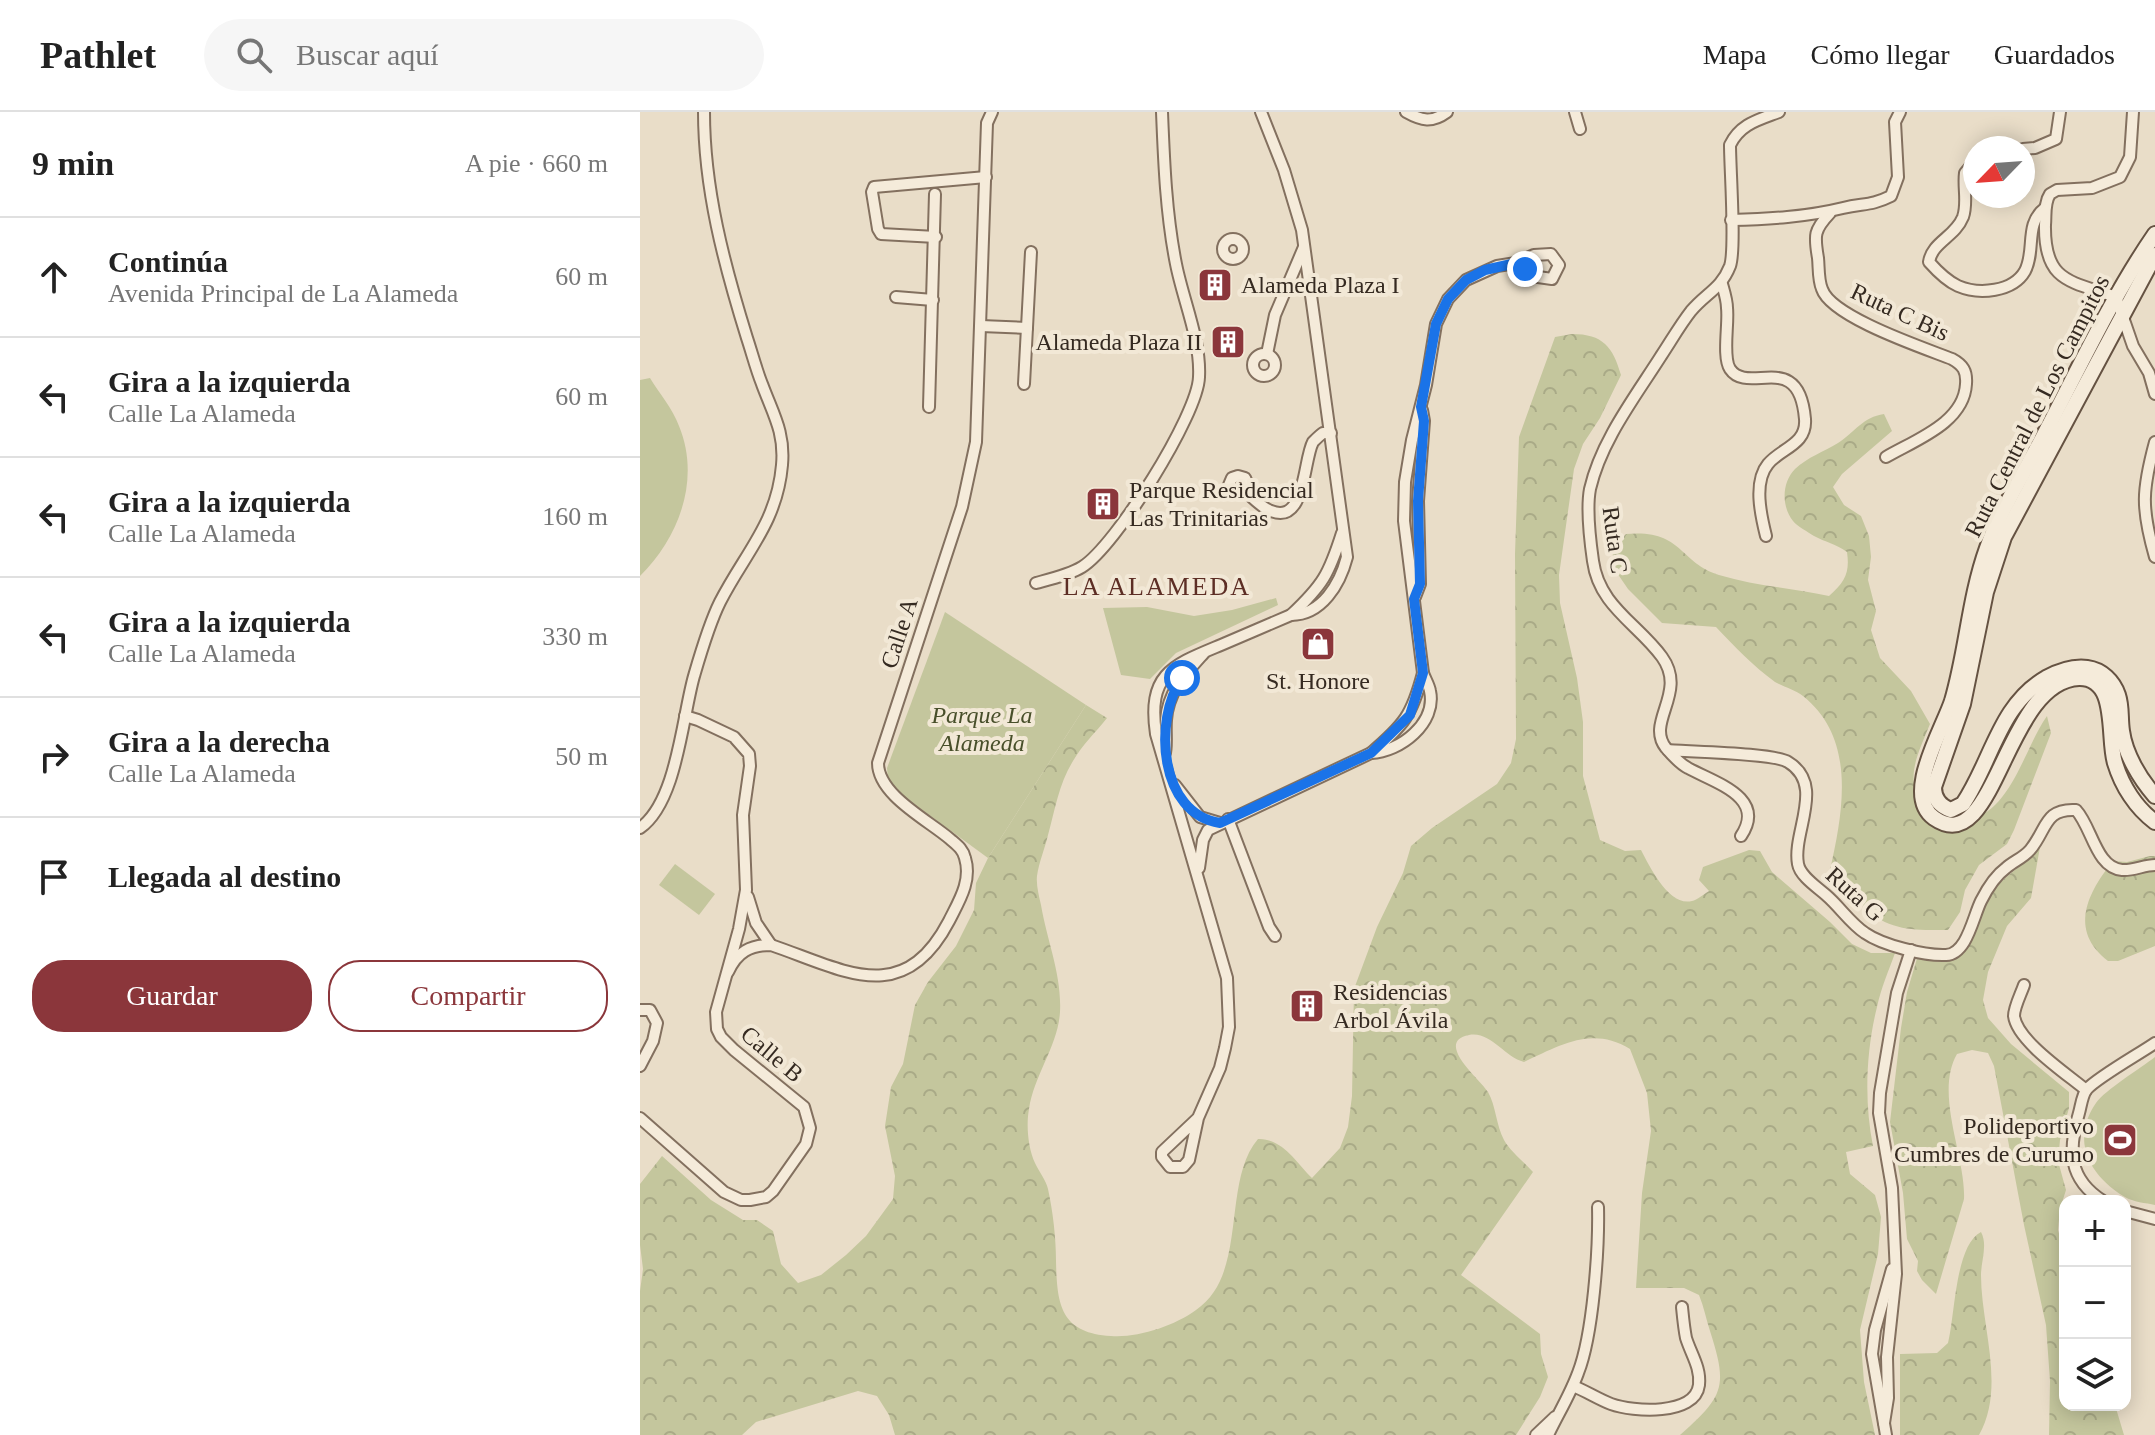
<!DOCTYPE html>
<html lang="es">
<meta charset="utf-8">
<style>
body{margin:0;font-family:"Times New Roman",serif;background:#f6f6f6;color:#222}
.controls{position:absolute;right:24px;bottom:24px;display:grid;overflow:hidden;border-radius:16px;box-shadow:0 4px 20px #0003}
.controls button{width:72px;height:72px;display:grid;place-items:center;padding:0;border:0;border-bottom:2px solid #e0e0e0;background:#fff;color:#222;font:40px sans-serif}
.compass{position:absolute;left:1323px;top:24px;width:72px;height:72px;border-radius:50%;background:#fff;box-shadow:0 4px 20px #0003;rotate:245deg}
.stop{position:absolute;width:24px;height:24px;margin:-18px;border:6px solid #1a73e8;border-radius:50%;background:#fff}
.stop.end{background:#1a73e8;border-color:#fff;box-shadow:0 2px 8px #0008}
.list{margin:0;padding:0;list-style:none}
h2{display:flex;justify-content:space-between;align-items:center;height:104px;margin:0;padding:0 32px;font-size:34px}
h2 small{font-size:26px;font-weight:400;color:#767676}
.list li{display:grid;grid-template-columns:52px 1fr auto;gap:24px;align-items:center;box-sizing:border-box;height:120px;padding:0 32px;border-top:2px solid #e0e0e0}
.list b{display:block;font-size:30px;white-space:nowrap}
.list p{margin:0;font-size:26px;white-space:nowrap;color:#767676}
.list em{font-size:26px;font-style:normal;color:#767676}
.actions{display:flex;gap:16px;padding:24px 32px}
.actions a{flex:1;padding:18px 0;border:2px solid #8b363b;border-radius:32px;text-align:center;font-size:28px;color:#8b363b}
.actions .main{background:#8b363b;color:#fff}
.icon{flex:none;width:44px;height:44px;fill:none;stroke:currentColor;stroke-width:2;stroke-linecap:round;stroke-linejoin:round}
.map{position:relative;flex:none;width:1515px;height:1323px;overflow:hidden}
header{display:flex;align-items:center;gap:48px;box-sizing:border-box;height:112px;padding:0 40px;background:#fff;border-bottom:2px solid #e0e0e0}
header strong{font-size:38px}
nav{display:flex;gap:44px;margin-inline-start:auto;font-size:28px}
.search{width:560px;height:72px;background:#f6f6f6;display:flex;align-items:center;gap:20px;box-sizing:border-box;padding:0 28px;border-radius:44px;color:#767676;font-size:30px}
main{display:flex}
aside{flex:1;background:#fff}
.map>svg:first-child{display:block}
.green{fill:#c4c69d}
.forest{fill:url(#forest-crowns)}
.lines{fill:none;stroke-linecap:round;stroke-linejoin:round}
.minor-casing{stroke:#83705f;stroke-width:14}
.secondary-casing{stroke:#655242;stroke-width:18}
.minor{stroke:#f5ebda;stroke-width:10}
.secondary{stroke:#f5ebda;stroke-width:14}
.route{stroke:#1a73e8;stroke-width:10}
.labels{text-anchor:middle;stroke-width:8;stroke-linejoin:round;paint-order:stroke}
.poi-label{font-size:24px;fill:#352a21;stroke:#f2e8d6;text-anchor:start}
.street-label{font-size:24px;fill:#352a21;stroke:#f2e8d6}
.park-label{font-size:24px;font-style:italic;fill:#484f2a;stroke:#f2e8d6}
.neighbourhood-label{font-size:26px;letter-spacing:2px;fill:#5d2e25;stroke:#f2e8d6}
</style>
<header>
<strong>Pathlet</strong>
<div class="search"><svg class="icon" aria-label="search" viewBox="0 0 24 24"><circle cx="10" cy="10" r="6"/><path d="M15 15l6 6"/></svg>Buscar aquí</div>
<nav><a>Mapa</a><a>Cómo llegar</a><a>Guardados</a></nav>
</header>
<main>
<aside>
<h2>9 min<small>A pie · 660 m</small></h2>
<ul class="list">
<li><svg class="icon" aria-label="ahead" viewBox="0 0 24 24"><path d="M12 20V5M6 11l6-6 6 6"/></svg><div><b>Continúa</b><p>Avenida Principal de La Alameda</p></div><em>60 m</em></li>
<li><svg class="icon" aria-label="left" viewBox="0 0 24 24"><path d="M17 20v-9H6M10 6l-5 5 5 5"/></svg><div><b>Gira a la izquierda</b><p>Calle La Alameda</p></div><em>60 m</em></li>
<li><svg class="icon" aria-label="left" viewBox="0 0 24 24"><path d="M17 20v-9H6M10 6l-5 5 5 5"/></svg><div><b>Gira a la izquierda</b><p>Calle La Alameda</p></div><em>160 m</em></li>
<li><svg class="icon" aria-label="left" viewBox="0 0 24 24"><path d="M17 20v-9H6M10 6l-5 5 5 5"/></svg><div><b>Gira a la izquierda</b><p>Calle La Alameda</p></div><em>330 m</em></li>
<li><svg class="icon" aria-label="right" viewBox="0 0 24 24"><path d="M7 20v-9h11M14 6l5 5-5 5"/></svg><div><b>Gira a la derecha</b><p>Calle La Alameda</p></div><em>50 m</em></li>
<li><svg class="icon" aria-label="arrive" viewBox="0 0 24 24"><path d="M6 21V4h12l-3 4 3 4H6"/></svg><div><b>Llegada al destino</b></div></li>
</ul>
<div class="actions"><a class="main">Guardar</a><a>Compartir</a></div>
</aside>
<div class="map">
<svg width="1515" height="1323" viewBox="0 0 1515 1323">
<defs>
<pattern id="forest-crowns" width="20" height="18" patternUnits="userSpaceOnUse" patternTransform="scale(2)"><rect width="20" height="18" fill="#c4c69d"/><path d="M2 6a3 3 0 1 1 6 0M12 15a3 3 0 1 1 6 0" fill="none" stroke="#a9aa87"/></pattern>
</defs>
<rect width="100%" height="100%" fill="#e9ddc8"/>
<g class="green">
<path d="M10,266c9,15 23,31 29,48 22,53 0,112 -39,150v-196z"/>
<polygon points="636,486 638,493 536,541 510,567 481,563 463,496 507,495 554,504 592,498"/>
<polygon points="305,500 446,593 348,746 255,678 248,668 247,656"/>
<polygon points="35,752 75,782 59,803 19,773"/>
<path d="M1515,945v148c-9,-2 -22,-3 -30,-8 -35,-21 -55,-56 -29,-94 9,-13 45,-35 59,-46z"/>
</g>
<g class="forest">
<path d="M932,222c31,0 41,13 49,41l-21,43 -17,26 -9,25 -15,106 1,28 17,75 6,44v54l17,64 25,11 16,-1c9,17 28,57 51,51 5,-1 12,-7 17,-10l-10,-11 4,-13 46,-17 11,1 12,21 58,50 22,22 19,9h24c-6,17 -14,35 -18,54 -11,44 -13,95 -4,139l-27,6 4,22 25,21 6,22 -3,37 -18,76 4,52 11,53h-195c44,-39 48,-48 30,-104 -4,-12 -6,-24 -11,-36l-15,-7h-48l6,-95 9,-62 -4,-38 -17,-44c-38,-23 -69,-4 -106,13 -20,-5 -33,-31 -55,-27 -36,7 13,46 19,57 8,14 8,33 16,48 6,11 20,22 29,32l-72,103 79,59 1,20 7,23 -8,20 -24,38h-621l-6,-20 -12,-19 -19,-5 -102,31 -14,13h-102v-144l3,-22 -3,-24v-61l22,-28 49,44 32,20h14l16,11 8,33 17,19 23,-8 25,-20 20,-19 27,-37 2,-23 -10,-50 6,-39 12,-23 12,-59 13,-23 28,-36 18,-36 2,-27 12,-25 98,-153 21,13c-11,14 -25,27 -34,43 -14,22 -18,49 -25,74 -3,13 -9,27 -11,41 -1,9 2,20 4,29 6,36 21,70 19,107 -2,34 -26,63 -31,97 -3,16 -1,39 6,54 4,9 11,17 13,26 5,23 8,49 8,72 1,43 4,72 55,75 27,2 63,-10 85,-26 53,-36 25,-128 62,-171 24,-1 38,23 54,39l28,-30 8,-21 4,-31 2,-107 23,-62 26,-54 8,-27 21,-18 65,-44 14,-21 5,-24 -1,-185 4,-117 36,-100z"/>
<path d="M1244,302l8,17 -50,43 -9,13 11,18 17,11 8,20 2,21 -3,23 8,31 -5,19 9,28 31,33 19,33c-15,37 -26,55 -4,91 12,1 26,5 38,4 45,0 61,-73 83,-103l4,17 -37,97 -7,14 -28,21 -14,25 -5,22 -12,18c-31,0 -60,2 -83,-23 -13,-13 -21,-25 -35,-37 13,-58 27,-131 -27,-174 -8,-6 -19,-9 -28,-14 -22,-16 -40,-35 -59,-55l-54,-4 -34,-34 -13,-19 -3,-21 14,-15c57,-5 52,28 93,41 36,11 73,13 110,21 16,-14 21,-23 18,-44 -11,-8 -22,-10 -33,-16 -6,-4 -17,-10 -21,-15 -12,-15 -11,-39 2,-52 13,-12 28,-17 43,-26 17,-11 25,-26 46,-29z"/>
<path d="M1400,735l-9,51 -24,28 -19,46 -5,28 5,18 23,26 58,48v16l-9,32 -2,21 8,29 -6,19 -2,21 7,25v150h50l9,30h-75l1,-54 -4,-56 -22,-100 -30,-159 -6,-13 -16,-3 -15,4c-23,40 9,103 7,145l-28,95 -14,-14 -5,-9 1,-10 -11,-22 -4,-46 -13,-71 11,-94 6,-36 11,-37 39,3 7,-5c11,-20 16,-46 30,-63 14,-17 32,-26 46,-43z"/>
<path d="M1510,744h5v90l-37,15h-10c-40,-31 -20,-69 5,-100l14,1z"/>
<path d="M1341,1120c7,13 0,29 0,43 0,52 25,112 -2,160h-79v-81l37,-1 11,-10c7,-27 7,-98 33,-111z"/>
</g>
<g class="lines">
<g class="minor-casing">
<g id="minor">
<path d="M766,0c16,9 26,11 41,0"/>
<polyline points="935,0 940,17"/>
<path d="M1493,0l-3,45 -10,20 -28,11 -35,2 -7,4c-6,9 -4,20 -5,31 -1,57 25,56 71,72l17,49 16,27 6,21"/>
<polyline points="1383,37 1395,36 1416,27 1420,0"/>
<path d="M1335,49l-10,12c-2,14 3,30 -2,44 -8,20 -31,25 -34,45 8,9 18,19 29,24 21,9 55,6 67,-15 11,-21 -1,-47 20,-63"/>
<path d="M1190,101c-16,17 -16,22 -12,45 1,9 0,22 4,31 9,28 102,59 130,70 11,6 15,12 14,25 -2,39 -51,56 -80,73"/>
<path d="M1091,108c38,-1 75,-3 112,-12 21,-5 28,-2 48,-12l7,-19 -3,-55 5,-10"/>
<polyline points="296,125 241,122 238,117 232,80 234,75 346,65"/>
<circle cx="593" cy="137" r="10"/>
<path d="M1082,172c2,7 5,16 5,24 2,15 -5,49 3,61 18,27 69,-21 75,50 2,26 -24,29 -37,45 -15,18 -7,52 -2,72"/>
<polyline points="256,185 293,188"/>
<polyline points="341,214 387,216"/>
<polyline points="627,242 635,203 664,135"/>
<circle cx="624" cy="253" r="11"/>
<polyline points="384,272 391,140"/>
<polyline points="289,295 295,82"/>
<path d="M1515,330c-13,48 -14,66 0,115"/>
<path d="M605,379l3,-6 -3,-7 -7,-2 -6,2 -3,7 6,8 10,-2c8,7 17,17 26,20 35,14 32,-51 42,-69 2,-2 7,-7 10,-9h8"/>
<path d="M396,471c15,-4 33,-8 46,-16 33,-20 116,-152 117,-190 2,-37 -16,-77 -23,-113 -10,-50 -12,-102 -14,-152"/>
<polyline points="775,485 780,472 778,389 784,309 782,298"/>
<path d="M651,503c32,-30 38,-41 51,-82"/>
<path d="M1028,638c22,2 106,3 120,12 38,23 4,70 10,102 2,12 19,23 28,31 14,12 24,28 39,38 17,12 60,23 81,22 21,-1 27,-38 35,-54 6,-12 14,-25 25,-33 8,-7 17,-10 24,-18 17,-20 14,-42 46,-40 16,17 20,58 46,60 11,1 22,-5 33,-5"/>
<path d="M525,641c2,-11 0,-22 1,-33 2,-29 20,-47 38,-67"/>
<path d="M731,641c29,-1 66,-30 59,-62 -1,-6 -5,-12 -7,-18l-19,-152 1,-39 7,-42 14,-55 10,-61 12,-25 18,-19 31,-14 19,-3 18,-8 17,-1 8,11 -7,14 -14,-2 -22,-14"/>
<polyline points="535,673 560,705 580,711"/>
<polyline points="588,707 629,815 635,824"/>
<path d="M0,716c37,-26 42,-110 54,-152 7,-24 15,-52 26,-74 25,-49 57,-79 62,-137 3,-33 -9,-51 -20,-81 -6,-15 -10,-31 -15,-46 -23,-74 -43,-149 -43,-226"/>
<path d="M1101,724c26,-39 -26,-53 -53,-68 -8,-4 -16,-13 -22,-20 -21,-26 22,-55 -4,-91 -24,-33 -63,-51 -69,-96 -3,-21 -7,-51 -3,-72 11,-48 45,-92 71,-133 10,-15 19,-31 30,-45 15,-18 30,-22 39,-45 6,-17 0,-97 0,-121 10,-21 28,-25 49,-33"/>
<path d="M559,756l4,-28 5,-10 163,-77c33,-28 41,-38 52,-80"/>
<polyline points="108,785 116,811 131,833"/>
<path d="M88,860c9,-20 22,-27 43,-27 73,25 132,64 178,-24 10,-20 23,-40 16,-63 -2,-9 -8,-13 -15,-19 -22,-19 -72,-44 -72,-76l84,-256 14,-65 11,-319 5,-11"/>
<path d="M1384,873c-3,9 -10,22 -10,31 3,25 53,58 72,74"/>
<polyline points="0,898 10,898 17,911 13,929 0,954"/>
<polyline points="0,1006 84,1080 101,1088 110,1088 126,1085 133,1079 166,1032 170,1016 164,995 94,938 81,925 77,917 76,900 99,817 106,778 103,703 110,654 109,642 94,625 58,608 45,604"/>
<path d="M558,1006l-36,34v5l8,10h13l6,-7 9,-42 22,-50 5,-20 4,-21 -2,-49 -71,-244c-9,-61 17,-69 65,-89 23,-10 47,-20 70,-30 31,0 49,-31 56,-58l-45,-327 -18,-60 -23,-58"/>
<path d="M1463,1089c-35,-22 -35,-51 -24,-88 2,-7 3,-18 8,-24 11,-12 52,-35 68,-46"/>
<polyline points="1485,1099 1515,1107"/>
<path d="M933,1274c13,5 25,13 38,18 22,8 84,12 88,-19 2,-17 -8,-31 -13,-47 -2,-10 -3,-21 -4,-31"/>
<polyline points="1244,1311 1248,1286 1247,1245 1256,1162 1252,1076 1239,1001 1240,981 1257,881 1271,838"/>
<polyline points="896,1323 915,1305"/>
<path d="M908,1323c10,-21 22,-40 30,-62 15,-38 21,-124 20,-166"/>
<polyline points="1246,1323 1232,1242 1235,1218 1252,1157"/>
</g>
</g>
<g class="secondary-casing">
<g id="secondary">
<path d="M1515,122c-42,61 -74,130 -108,195 -20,40 -45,77 -60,119 -18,50 -20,102 -35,153 -9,28 -50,94 -18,117 62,43 70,-137 145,-140 40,-1 28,60 36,85 7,23 21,45 40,59"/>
<path d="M1515,143l-151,282 -18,55 -23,112 -29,83c0,11 5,19 17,23l12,-6c29,-43 36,-99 83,-126 13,-7 26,-12 41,-10 15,2 26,13 31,27 4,12 2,23 4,36 3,23 18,48 33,65"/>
</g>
</g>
<use href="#minor" class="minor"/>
<use href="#secondary" class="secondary"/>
</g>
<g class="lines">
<path class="route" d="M542,566c-29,42 -23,136 38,145l151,-70 39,-38 13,-42 -9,-74 6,-15 -2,-83 6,-80 -3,-14 15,-83 12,-25 18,-19 19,-10 31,-7 9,6"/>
</g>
<defs>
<g id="building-square" transform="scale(1.8)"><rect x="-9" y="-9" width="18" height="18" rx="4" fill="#8b363b" stroke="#f2e8d6"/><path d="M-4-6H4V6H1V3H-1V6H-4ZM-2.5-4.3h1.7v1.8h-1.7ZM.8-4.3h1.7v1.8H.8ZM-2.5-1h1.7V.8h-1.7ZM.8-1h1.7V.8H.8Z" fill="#fff"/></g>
<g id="shop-square" transform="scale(1.8)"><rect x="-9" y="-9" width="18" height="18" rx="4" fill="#8b363b" stroke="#f2e8d6"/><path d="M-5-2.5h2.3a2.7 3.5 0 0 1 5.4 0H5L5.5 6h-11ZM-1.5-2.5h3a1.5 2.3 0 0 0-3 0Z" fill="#fff"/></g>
<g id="stadium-square" transform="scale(1.8)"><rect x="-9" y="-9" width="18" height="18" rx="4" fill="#8b363b" stroke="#f2e8d6"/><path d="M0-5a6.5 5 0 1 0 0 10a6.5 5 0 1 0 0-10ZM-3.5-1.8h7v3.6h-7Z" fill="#fff"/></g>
</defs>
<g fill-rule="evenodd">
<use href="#building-square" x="575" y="173"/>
<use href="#building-square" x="588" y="230"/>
<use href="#building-square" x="463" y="392"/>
<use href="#shop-square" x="678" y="532"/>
<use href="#building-square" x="667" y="894"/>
<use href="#stadium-square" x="1480" y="1028"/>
</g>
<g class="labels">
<g class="poi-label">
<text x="601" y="181">Alameda Plaza I</text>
<text x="562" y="238" text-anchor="end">Alameda Plaza II</text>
<text x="489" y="386">Parque Residencial<tspan x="489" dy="28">Las Trinitarias</tspan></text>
<text x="678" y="577" text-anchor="middle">St. Honore</text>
<text x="693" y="888">Residencias<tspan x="693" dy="28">Arbol Ávila</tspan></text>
<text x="1454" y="1022" text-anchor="end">Polideportivo<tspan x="1454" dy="28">Cumbres de Curumo</tspan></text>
</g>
<g class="street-label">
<text transform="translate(1260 200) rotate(25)" y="8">Ruta C Bis</text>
<text transform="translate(1397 294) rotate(-63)" y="8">Ruta Central de Los Campitos</text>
<text transform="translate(975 428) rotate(82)" y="8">Ruta C</text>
<text transform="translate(259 521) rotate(-72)" y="8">Calle A</text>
<text transform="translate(1215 782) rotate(42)" y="8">Ruta G</text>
<text transform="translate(132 942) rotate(40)" y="8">Calle B</text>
</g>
<g class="park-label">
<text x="342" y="611">Parque La<tspan x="342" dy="28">Alameda</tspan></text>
</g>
<g class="neighbourhood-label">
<text x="517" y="483">LA ALAMEDA</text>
</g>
</g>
</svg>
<div class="controls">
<button>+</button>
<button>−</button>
<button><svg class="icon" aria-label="layers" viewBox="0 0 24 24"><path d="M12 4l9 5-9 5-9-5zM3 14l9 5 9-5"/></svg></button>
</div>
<svg class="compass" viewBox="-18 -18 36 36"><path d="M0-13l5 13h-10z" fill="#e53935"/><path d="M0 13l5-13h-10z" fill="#767676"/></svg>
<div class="stop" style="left:542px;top:566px"></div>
<div class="stop end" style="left:885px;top:157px"></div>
</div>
</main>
